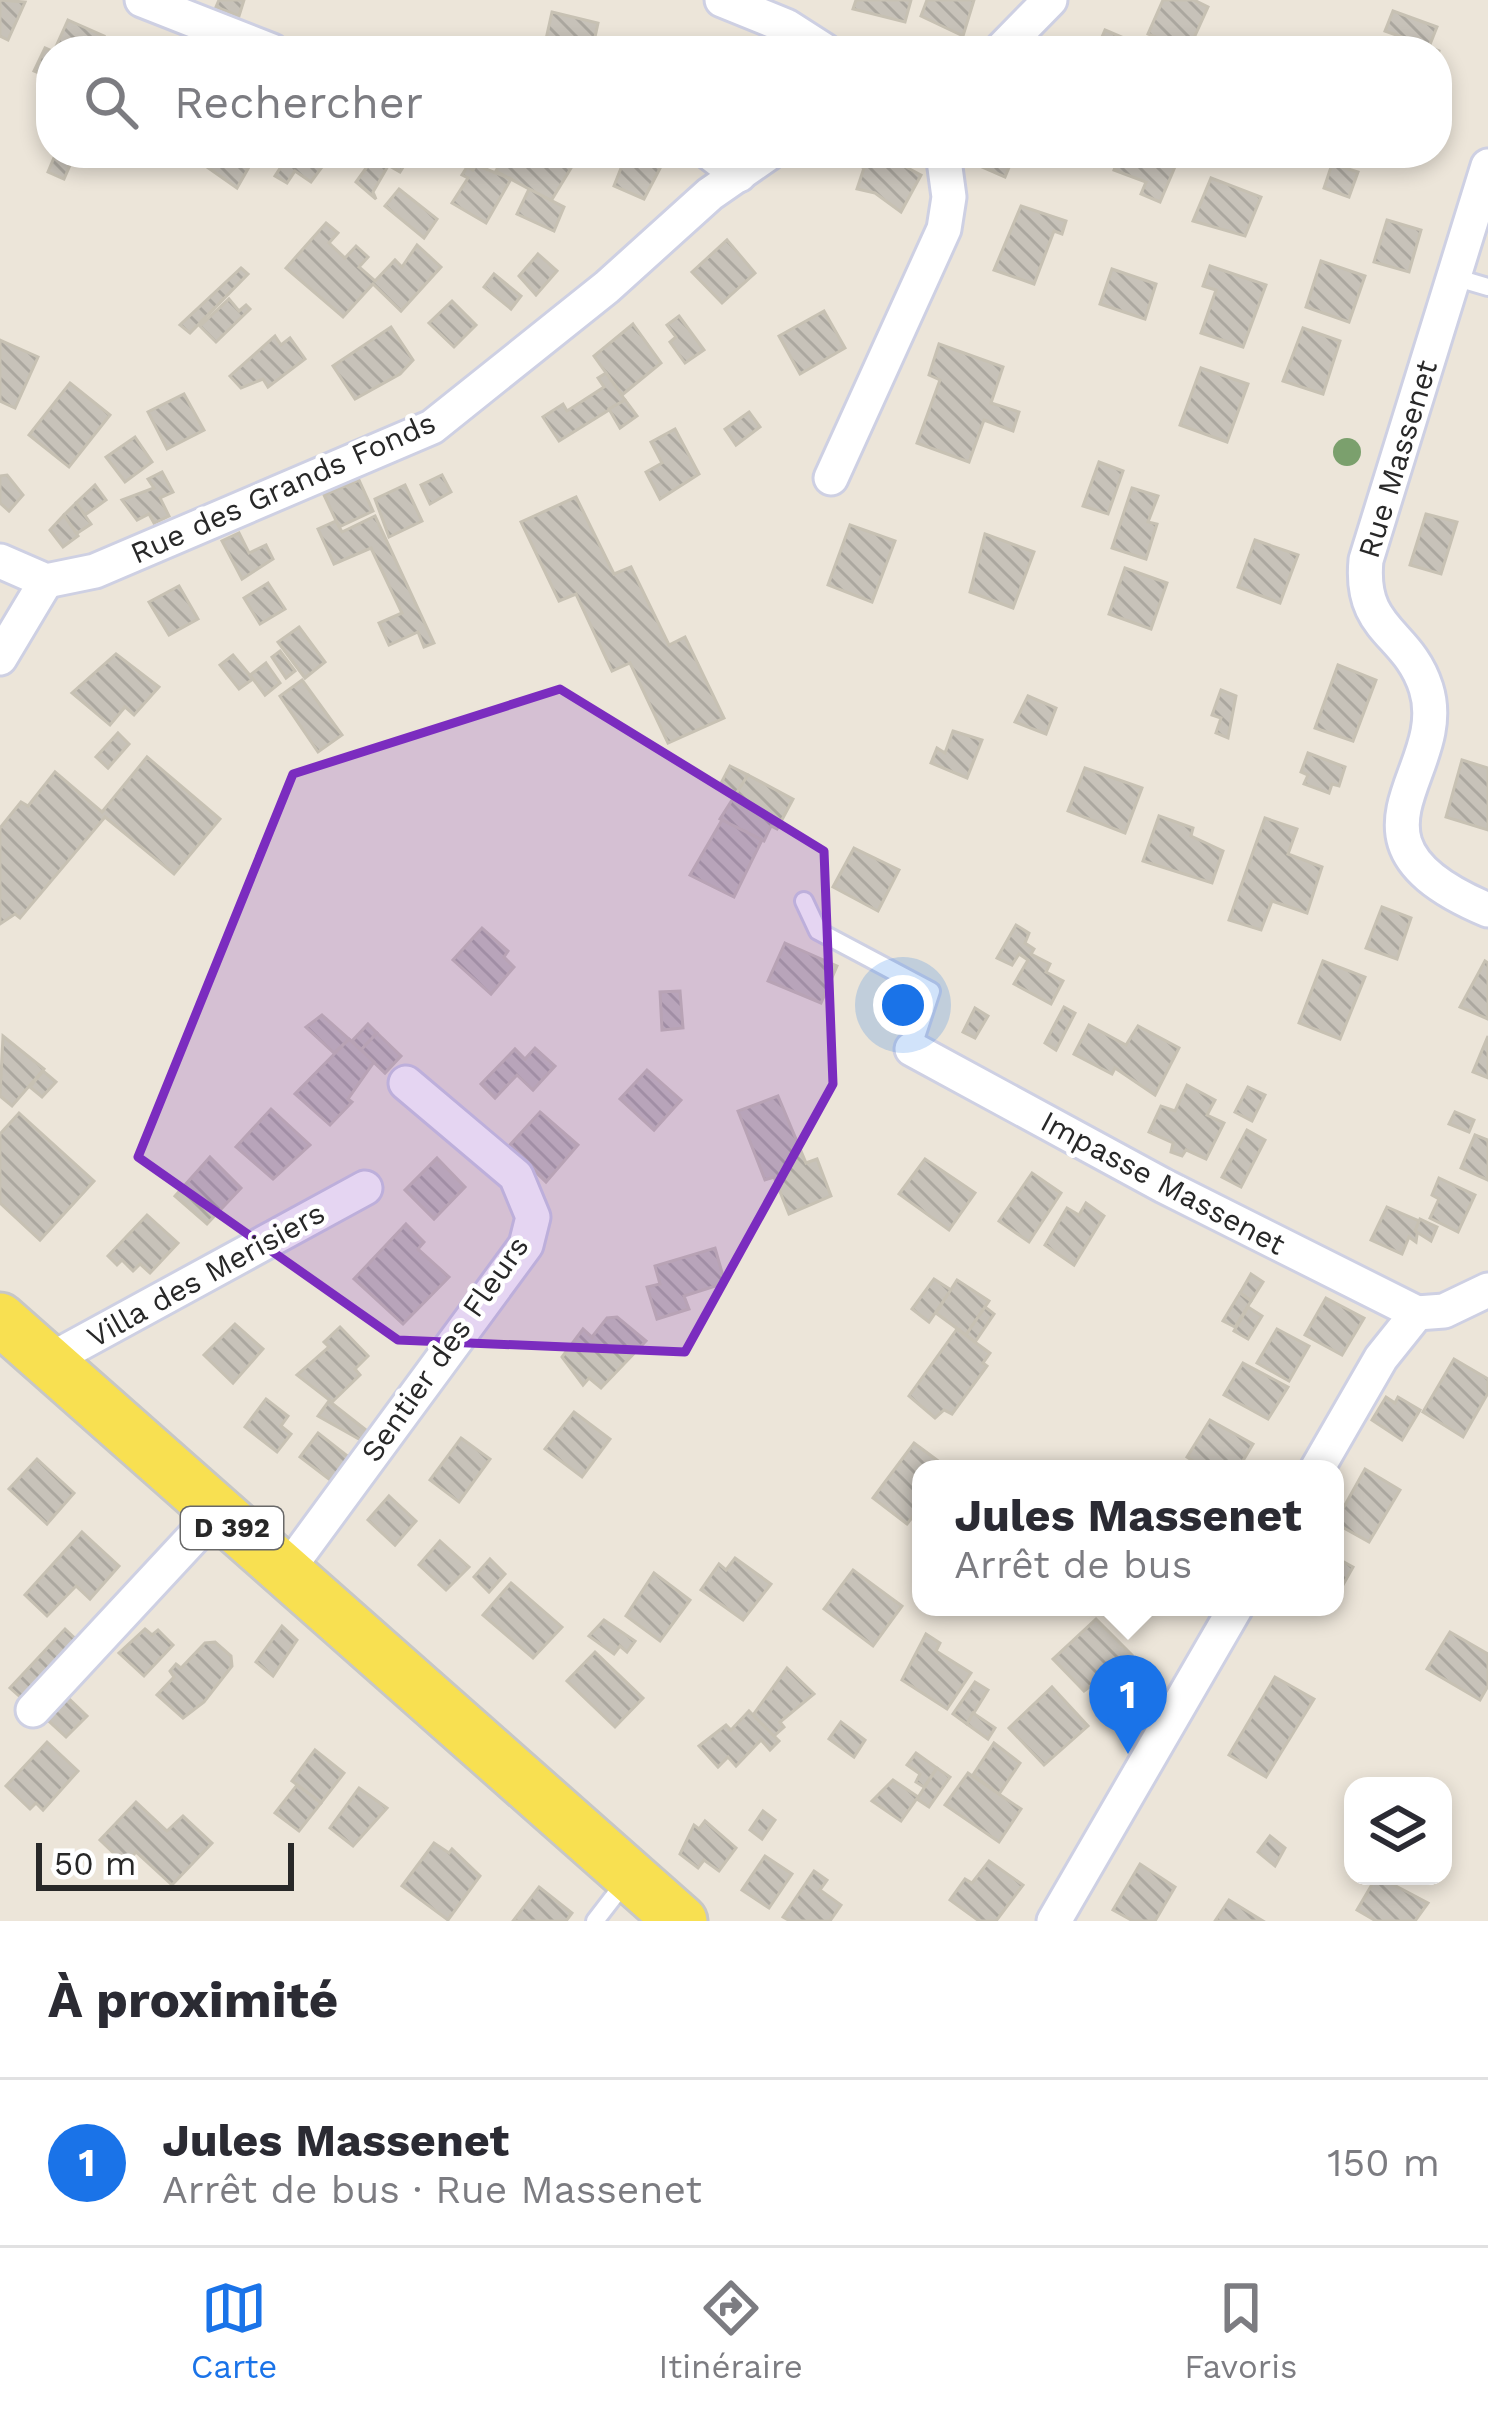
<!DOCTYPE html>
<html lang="fr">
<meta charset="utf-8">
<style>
body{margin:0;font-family:"Work Sans",sans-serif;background:#f2f2f3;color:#2b2b33}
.controls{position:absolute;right:36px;bottom:36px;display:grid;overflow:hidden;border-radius:24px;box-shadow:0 6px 18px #0003}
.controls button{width:108px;height:108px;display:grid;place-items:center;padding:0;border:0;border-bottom:3px solid #e1e1e2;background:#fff;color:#2b2b33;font:60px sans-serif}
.scale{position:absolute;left:36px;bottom:30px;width:258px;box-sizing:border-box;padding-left:12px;border:6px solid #282828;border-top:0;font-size:33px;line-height:42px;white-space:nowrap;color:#282828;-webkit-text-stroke:9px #fff;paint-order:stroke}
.you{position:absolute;left:903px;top:1005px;width:42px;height:42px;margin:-30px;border:9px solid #fff;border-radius:50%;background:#1a73e8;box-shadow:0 0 0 18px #1a73e833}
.badge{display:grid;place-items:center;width:78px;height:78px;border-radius:50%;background:#1a73e8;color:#fff;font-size:39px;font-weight:700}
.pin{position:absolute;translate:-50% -99px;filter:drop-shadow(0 3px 6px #0008)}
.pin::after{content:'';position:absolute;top:63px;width:42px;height:36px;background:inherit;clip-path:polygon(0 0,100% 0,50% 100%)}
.popup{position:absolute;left:912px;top:1460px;width:432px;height:156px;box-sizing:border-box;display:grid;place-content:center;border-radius:24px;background:#fff;filter:drop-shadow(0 3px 9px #0005);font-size:39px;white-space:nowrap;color:#7c7c81}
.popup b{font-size:45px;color:#2b2b33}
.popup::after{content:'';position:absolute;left:50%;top:100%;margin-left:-24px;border:24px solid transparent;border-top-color:#fff}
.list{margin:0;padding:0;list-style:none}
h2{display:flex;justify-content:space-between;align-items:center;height:156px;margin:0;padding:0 48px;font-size:51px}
h2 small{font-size:39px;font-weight:400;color:#7c7c81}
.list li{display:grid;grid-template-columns:78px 1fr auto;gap:36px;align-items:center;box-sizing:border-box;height:168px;padding:0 48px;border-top:3px solid #e1e1e2}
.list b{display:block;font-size:45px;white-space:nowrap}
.list p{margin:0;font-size:39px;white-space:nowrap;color:#7c7c81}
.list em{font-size:39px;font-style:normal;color:#7c7c81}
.icon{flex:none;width:66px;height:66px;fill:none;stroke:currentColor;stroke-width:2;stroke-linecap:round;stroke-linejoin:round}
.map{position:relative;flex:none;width:1488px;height:1921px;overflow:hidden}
.search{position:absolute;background:#fff;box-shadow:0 6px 18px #0003;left:36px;right:36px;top:36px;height:132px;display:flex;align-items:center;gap:30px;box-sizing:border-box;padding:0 42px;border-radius:48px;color:#7c7c81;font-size:45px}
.sheet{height:324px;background:#fff}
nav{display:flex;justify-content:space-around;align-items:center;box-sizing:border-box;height:168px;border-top:3px solid #e1e1e2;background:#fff;font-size:33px;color:#7c7c81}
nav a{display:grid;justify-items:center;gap:6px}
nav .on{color:#1a73e8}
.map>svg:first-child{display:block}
.building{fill:url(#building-back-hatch);stroke:#c7c1b3;stroke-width:3}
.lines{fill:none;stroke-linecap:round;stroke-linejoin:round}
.lane-casing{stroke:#ced0e3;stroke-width:22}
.street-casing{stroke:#ced0e3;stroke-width:39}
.primary-casing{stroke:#c7c7c7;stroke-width:57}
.lane{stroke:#fff;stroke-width:16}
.street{stroke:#fff;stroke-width:33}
.primary{stroke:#f8e051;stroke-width:51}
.tree{fill:#7ba06d}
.marked{fill:#7b2cbf;fill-opacity:0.2;stroke:#7b2cbf;stroke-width:9;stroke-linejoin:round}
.labels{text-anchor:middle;stroke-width:9;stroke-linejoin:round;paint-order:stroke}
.shield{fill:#fff;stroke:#686868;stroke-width:3}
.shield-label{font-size:27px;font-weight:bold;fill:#282828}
.street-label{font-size:30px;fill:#282828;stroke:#fff}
</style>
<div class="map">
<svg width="1488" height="1921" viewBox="0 0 1488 1921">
<defs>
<pattern id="building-back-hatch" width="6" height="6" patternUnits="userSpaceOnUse" patternTransform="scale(3)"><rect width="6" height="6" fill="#c7c2b9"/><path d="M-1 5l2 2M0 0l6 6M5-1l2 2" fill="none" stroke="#aba79f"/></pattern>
</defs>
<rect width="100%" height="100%" fill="#ece5d9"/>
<g class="building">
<polygon points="0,0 25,2 8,40 0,36"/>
<polygon points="219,0 244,0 239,16 216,7"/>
<polygon points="856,0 911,0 905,22 853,9"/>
<polygon points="927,0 974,0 963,36 921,16"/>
<polygon points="1163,0 1194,0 1208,7 1188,51 1148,34"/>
<polygon points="1393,11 1437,27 1429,47 1439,51 1437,58 1437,51 1397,51 1402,37 1385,31"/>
<polygon points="552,12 598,23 592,51 544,48"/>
<polygon points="68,20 104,36 97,51 54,51"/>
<polygon points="1105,30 1154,51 1096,51"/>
<polygon points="45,48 52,51 51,78 34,71"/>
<polygon points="56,153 74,156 64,179 48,172"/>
<polygon points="187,153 257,153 237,188"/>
<polygon points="290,153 310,153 325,163 311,182 295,171 287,183 275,176"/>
<polygon points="377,153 412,153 400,172 374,157"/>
<polygon points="506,153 544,153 571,168 551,201 496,171"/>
<polygon points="627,153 668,153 644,199 614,186"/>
<polygon points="852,153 914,153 906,167 921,175 901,212 875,193 857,189 864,168 848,160"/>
<polygon points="969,153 1015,153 1005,177 966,160"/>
<polygon points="1120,153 1180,155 1160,202 1141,194 1146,182 1114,170"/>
<polygon points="374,157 388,166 373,192 376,199 356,182"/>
<polygon points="1332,164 1358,172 1349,197 1324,188"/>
<polygon points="476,165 511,179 486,223 452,203 468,178 462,175 467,167 473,170"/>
<polygon points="1211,178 1261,197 1245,236 1193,221"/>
<polygon points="399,189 437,219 424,238 385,206"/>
<polygon points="529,189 564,207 554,231 517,214"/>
<polygon points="1021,206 1066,221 1062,234 1054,231 1034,284 994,270"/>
<polygon points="1387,220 1421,230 1409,272 1374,262"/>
<polygon points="326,223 338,233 329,243 345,258 356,246 368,257 359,267 375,281 395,260 402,267 417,245 441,267 401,311 373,284 343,317 286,268"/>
<polygon points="727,240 755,273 722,303 692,272"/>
<polygon points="538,254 557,271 536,295 519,276"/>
<polygon points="1321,261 1365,276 1349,322 1306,307"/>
<polygon points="1210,266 1266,285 1243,347 1201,333 1216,290 1203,286"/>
<polygon points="241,268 248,274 190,333 180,325"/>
<polygon points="1112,269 1156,284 1145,319 1100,304"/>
<polygon points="494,274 521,296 511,309 484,287"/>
<polygon points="229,299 239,311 246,305 250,309 216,342 200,326"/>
<polygon points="452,301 476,325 454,347 429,323"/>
<polygon points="824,311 845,348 800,374 779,336"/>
<polygon points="679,316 704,350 685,363 670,342 676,337 667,325"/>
<polygon points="633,324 661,363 622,395 594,356"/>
<polygon points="391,327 413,360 400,374 355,399 333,366"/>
<polygon points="1303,328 1340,341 1323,394 1283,381"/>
<polygon points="275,336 281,345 290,338 305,359 268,387 263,379 241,388 230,376"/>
<polygon points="0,340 38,357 15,408 0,401"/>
<polygon points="939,344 1003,367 991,403 1019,412 1013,431 984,420 969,462 917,443 940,380 929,375"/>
<polygon points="1201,368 1248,384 1227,442 1180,425"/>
<polygon points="606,373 625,400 559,441 543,417 563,404 567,411 604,387 598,378"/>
<polygon points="70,383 110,415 69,467 29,435"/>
<polygon points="184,394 204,430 167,449 148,412"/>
<polygon points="625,400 637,416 620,428 609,409"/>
<polygon points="749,412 760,427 736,445 725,429"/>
<polygon points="675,429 699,474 660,499 646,472 662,463 651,442"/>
<polygon points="135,437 152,462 125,482 106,457"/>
<polygon points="1099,462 1123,471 1108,514 1083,506"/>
<polygon points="162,472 173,492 160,498 169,516 154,523 149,514 137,520 122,500 154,488 148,479"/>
<polygon points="7,475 23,495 9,511 0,503 0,476"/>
<polygon points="442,475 451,492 430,504 421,485"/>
<polygon points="359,480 373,511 339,527 324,495"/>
<polygon points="95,485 106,500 85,515 76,503"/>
<polygon points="405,485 422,521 389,537 375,499"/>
<polygon points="1132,488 1158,496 1148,522 1157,524 1146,559 1112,548"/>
<polygon points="576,497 614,574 631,567 669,645 685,637 724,718 668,743 630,663 612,671 576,594 559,601 521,522"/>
<polygon points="76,503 91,524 76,534 64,515"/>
<polygon points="1426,514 1457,522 1441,574 1410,565"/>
<polygon points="64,515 78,536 63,547 50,530"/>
<polygon points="375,516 434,643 424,647 418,632 389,645 379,623 402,613 371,548 334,564 318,529 336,521 342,532"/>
<polygon points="850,525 895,541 872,602 828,585"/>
<polygon points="239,533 249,553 266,545 273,559 242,579 222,541"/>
<polygon points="985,534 1034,552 1013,608 970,592"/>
<polygon points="1255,540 1298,555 1280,603 1238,587"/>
<polygon points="1125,568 1167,583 1151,629 1109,614"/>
<polygon points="268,583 285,609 260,624 244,598"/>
<polygon points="179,586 198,619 169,635 149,602"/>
<polygon points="299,627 325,662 305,678 278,642"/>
<polygon points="280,651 295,671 286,678 272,657"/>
<polygon points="116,654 159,687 134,715 125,707 110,725 72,693"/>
<polygon points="233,655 253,679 239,689 220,665"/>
<polygon points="266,663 280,683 265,695 250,675"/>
<polygon points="1338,665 1376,680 1353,741 1315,728"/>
<polygon points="302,680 342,735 318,752 280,696"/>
<polygon points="1221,690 1236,696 1228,738 1216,733 1221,718 1212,715"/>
<polygon points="1028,696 1056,708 1046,734 1015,722"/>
<polygon points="953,731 982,740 967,778 931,763 937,748 945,753"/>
<polygon points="118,733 129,744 108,768 96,757"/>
<polygon points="1308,753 1345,767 1339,786 1332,784 1329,793 1304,784 1308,775 1301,772"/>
<polygon points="147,757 220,819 174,874 105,817 20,918 15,914 0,924 0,828 21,802 28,806 55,772 102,812"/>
<polygon points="1462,760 1488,768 1488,830 1446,817"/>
<polygon points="730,766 748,775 737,796 719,787"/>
<polygon points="1085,768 1142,788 1125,833 1068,811"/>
<polygon points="748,775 793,799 777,829 771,826 764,841 720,819"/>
<polygon points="1159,816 1193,828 1191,836 1223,851 1212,883 1143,861"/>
<polygon points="1265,818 1297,829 1288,854 1322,867 1307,913 1272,901 1261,930 1229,920"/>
<polygon points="722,820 762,840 734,897 690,875"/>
<polygon points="854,848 899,870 878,911 833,887"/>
<polygon points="1382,907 1411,918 1397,959 1366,948"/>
<polygon points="1016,925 1029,933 1025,943 1034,949 1031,954 1050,964 1046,972 1063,981 1051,1004 1014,984 1028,960 1019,954 1012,965 997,958"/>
<polygon points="482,928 508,951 504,957 514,967 491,994 453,960"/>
<polygon points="785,943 837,966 821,1003 768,981"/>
<polygon points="1323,961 1365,977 1340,1039 1299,1023"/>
<polygon points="1485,961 1488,963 1488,1019 1460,1007"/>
<polygon points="680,991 683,1028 662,1030 660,992"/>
<polygon points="1064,1007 1075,1013 1056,1050 1045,1043"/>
<polygon points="975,1008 988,1016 975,1038 963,1032"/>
<polygon points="322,1015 349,1039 334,1053 306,1027"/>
<polygon points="368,1024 377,1033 361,1050 352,1041"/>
<polygon points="1089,1025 1126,1045 1138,1026 1179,1048 1155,1095 1115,1068 1112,1074 1074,1054"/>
<polygon points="377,1033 401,1056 385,1073 361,1050"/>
<polygon points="3,1036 44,1069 12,1106 0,1096"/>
<polygon points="1488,1036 1488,1078 1473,1072"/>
<polygon points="349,1039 374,1062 348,1099 352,1102 330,1125 295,1094"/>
<polygon points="535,1048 555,1066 533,1090 517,1075 495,1098 481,1084 515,1049 525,1059"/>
<polygon points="647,1070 681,1100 654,1130 620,1099"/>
<polygon points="43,1071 56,1082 42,1097 30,1087"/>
<polygon points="1187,1085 1215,1100 1207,1115 1224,1123 1206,1159 1186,1150 1182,1156 1171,1152 1173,1143 1149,1132 1161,1106 1175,1111"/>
<polygon points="1248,1087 1265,1095 1252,1121 1235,1112"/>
<polygon points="778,1096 806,1163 817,1159 831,1196 789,1214 774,1177 765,1180 738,1111"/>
<polygon points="271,1109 310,1145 273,1179 236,1147"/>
<polygon points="540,1112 578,1145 546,1182 509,1146"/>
<polygon points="1455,1112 1474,1120 1469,1132 1449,1124"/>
<polygon points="19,1113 94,1181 40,1240 0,1203 0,1134"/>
<polygon points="1247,1130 1265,1140 1241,1187 1222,1177"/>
<polygon points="1475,1135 1488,1140 1488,1180 1461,1168"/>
<polygon points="210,1157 241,1188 207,1224 175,1196"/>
<polygon points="437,1158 465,1187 434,1219 405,1190"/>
<polygon points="925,1159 975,1193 949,1230 899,1194"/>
<polygon points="1032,1173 1061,1193 1029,1242 999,1221"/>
<polygon points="1439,1178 1475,1195 1458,1232 1430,1218 1439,1199 1432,1195"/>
<polygon points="1086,1203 1104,1216 1074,1265 1045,1245 1067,1208 1079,1215"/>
<polygon points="1387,1207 1419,1221 1416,1242 1409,1237 1402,1254 1371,1240"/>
<polygon points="147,1215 178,1243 150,1273 140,1264 133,1271 122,1260 117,1265 108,1256"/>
<polygon points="1420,1219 1437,1227 1431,1241 1415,1231"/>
<polygon points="406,1224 424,1242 418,1249 449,1277 403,1324 354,1279"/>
<polygon points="715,1248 725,1283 684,1296 689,1309 657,1319 647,1287 660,1284 655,1266"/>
<polygon points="1251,1274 1263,1282 1251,1301 1240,1293"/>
<polygon points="934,1279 951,1290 929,1322 912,1309"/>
<polygon points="957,1280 989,1301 966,1335 936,1313"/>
<polygon points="1240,1293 1251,1301 1235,1327 1223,1321"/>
<polygon points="1326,1298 1364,1318 1342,1355 1305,1335"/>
<polygon points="985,1307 994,1314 975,1342 966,1335"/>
<polygon points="1248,1307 1262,1316 1248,1339 1234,1331"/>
<polygon points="617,1317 646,1341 601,1388 589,1378 583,1385 562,1357 583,1329 592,1337 607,1318"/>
<polygon points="235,1324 263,1349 233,1383 204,1355"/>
<polygon points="340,1327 368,1356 355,1369 360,1375 332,1402 297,1375 329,1347 324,1342"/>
<polygon points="957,1329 990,1353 983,1363 987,1366 952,1414 944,1410 935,1418 909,1396"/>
<polygon points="1277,1329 1309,1346 1289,1381 1257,1363"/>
<polygon points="1454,1359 1488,1379 1488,1393 1463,1437 1423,1412"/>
<polygon points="1243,1363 1288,1387 1268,1419 1224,1395"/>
<polygon points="1386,1397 1395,1403 1398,1397 1420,1410 1402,1440 1372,1420"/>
<polygon points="266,1399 288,1416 281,1426 291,1434 277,1452 245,1427"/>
<polygon points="329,1401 371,1434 366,1443 318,1416"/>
<polygon points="574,1412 610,1439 582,1477 545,1449"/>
<polygon points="1210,1420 1253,1444 1238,1469 1205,1469 1187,1457"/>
<polygon points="318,1433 350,1458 333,1482 300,1457"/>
<polygon points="461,1438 490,1459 459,1502 430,1480"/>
<polygon points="914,1443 949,1469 921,1469 921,1506 907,1524 873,1498"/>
<polygon points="37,1459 74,1493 47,1524 9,1489"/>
<polygon points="1365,1469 1400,1490 1369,1542 1335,1523"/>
<polygon points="389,1496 416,1521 395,1545 368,1520"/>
<polygon points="82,1532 119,1566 90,1599 76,1586 47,1616 25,1595"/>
<polygon points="440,1541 469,1567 446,1590 419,1565"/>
<polygon points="1335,1557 1353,1567 1335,1599"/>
<polygon points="735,1558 771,1584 743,1620 701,1590 719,1564 726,1570"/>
<polygon points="490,1559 505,1574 489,1592 474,1577"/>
<polygon points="853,1570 902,1606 873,1646 824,1609"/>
<polygon points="654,1573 690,1600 660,1641 626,1616"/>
<polygon points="511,1583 562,1627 533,1658 483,1615"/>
<polygon points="1096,1619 1132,1655 1084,1691 1053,1659"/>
<polygon points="604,1620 635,1641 627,1652 620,1646 614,1654 589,1636"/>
<polygon points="282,1626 297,1640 273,1676 256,1662"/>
<polygon points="65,1629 81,1644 27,1703 10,1688"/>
<polygon points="145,1629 152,1635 158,1630 173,1645 144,1676 119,1653"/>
<polygon points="1450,1632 1488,1654 1488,1686 1480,1700 1427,1669"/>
<polygon points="926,1634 940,1643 936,1651 971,1673 947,1709 902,1680"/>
<polygon points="215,1642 231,1656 232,1666 204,1702 183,1718 157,1695 174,1677 170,1671 176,1664 181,1668 205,1643"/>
<polygon points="595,1652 643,1698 615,1727 567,1681"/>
<polygon points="787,1668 814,1694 780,1722 784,1727 774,1736 753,1715"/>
<polygon points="1275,1677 1314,1699 1266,1777 1229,1755"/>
<polygon points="975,1682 988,1690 967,1724 953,1714"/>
<polygon points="1052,1687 1088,1726 1044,1765 1009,1728"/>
<polygon points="62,1692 87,1716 66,1737 41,1714"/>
<polygon points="749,1711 779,1741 770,1750 761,1740 736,1766 728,1757 718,1767 699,1746 726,1725 731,1730"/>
<polygon points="973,1713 995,1728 988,1739 967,1724"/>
<polygon points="841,1722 865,1740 854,1757 829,1739"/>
<polygon points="47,1742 78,1771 43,1810 36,1803 30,1809 6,1786"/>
<polygon points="994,1743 1020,1763 999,1794 973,1775"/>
<polygon points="315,1750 344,1773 321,1803 292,1781"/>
<polygon points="916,1753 937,1768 924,1787 916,1782 920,1774 907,1765"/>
<polygon points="937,1768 950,1777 929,1807 917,1799"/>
<polygon points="968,1773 1021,1809 999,1842 945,1805"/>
<polygon points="893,1780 918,1797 901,1821 872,1801"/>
<polygon points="297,1785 321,1803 299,1831 275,1813"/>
<polygon points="359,1788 387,1808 353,1846 330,1828"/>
<polygon points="136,1802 167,1831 183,1816 212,1843 172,1885 136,1852 125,1864 100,1840"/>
<polygon points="763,1811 775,1820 762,1839 750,1830"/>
<polygon points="705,1821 736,1848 719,1871 704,1860 698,1868 680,1854 694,1825 699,1829"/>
<polygon points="1270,1836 1285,1848 1275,1866 1258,1852"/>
<polygon points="434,1843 449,1853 452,1849 480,1876 448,1920 402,1886"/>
<polygon points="765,1856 792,1874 769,1908 742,1890"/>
<polygon points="989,1861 1023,1885 996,1921 979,1921 950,1900 965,1879 972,1883"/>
<polygon points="1140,1864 1175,1887 1155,1921 1133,1921 1113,1910"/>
<polygon points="814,1871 827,1880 820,1890 841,1905 830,1921 790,1921 783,1917"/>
<polygon points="1377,1876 1428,1903 1415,1921 1376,1921 1357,1910"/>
<polygon points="539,1887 572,1913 566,1921 513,1921"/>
<polygon points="1229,1900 1263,1921 1215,1921"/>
</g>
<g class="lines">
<g class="lane-casing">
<g id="lane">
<polyline points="1454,277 1488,287"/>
<polyline points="804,901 818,931 931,991 912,1049"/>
<polyline points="595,1921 625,1882"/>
</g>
</g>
<g class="street-casing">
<g id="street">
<polyline points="142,0 272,51"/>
<polyline points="722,0 786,26 825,51"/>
<polyline points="1000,51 1050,0"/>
<polyline points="710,153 739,175"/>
<path d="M1488,166l-122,394c-7,72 42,71 60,128 27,85 -104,152 62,222"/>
<polyline points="831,478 944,229 949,197 943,153"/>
<polyline points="0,561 46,581 95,571 432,427 607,287 710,194 769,153"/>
<polyline points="0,658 46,581"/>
<polyline points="912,1049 1164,1186 1417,1313"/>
<polyline points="48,1361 365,1188"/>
<polyline points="1317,1469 1381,1358 1417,1313 1444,1311 1488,1290"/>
<polyline points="285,1573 526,1245 533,1217 516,1176 406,1083"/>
<polyline points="33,1710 216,1513"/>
<polyline points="1054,1921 1236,1607"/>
</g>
</g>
<g class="primary-casing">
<polyline id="primary" points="0,1319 681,1921"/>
</g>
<use href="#lane" class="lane"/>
<use href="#street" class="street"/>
<use href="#primary" class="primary"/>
</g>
<circle class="tree" cx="1347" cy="452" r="14"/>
<path class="marked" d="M560,689l264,162 9,233 -148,268 -287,-12 -260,-183 155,-383z"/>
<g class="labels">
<rect class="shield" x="181" y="1507" width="102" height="42" rx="9"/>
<g class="shield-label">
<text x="232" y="1537">D 392</text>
</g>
<g class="street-label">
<text transform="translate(1398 459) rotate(-73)" y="10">Rue Massenet</text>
<text transform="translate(283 488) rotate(-24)" y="10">Rue des Grands Fonds</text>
<text transform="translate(1163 1183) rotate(28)" y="10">Impasse Massenet</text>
<text transform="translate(206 1275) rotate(-29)" y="10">Villa des Merisiers</text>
<text transform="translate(445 1349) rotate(-55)" y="10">Sentier des Fleurs</text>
</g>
</g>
</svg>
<div class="controls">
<button><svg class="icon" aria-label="layers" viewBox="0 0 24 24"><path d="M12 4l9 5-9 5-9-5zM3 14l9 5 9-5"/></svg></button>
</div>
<div class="scale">50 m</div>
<div class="you"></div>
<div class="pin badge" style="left:1128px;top:1754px">1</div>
<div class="popup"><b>Jules Massenet</b>Arrêt de bus</div>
<div class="search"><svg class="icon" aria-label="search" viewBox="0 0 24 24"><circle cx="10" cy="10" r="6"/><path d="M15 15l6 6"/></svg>Rechercher</div>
</div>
<section class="sheet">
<h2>À proximité<small></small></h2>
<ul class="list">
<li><span class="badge">1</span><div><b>Jules Massenet</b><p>Arrêt de bus · Rue Massenet</p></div><em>150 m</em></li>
</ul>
</section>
<nav>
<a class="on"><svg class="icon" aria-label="map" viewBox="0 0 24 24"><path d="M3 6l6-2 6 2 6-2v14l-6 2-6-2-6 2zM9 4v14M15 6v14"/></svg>Carte</a>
<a><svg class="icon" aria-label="directions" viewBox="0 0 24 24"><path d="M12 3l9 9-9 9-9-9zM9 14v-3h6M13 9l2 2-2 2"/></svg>Itinéraire</a>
<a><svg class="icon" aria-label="saved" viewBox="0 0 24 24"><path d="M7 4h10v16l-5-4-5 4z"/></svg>Favoris</a>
</nav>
